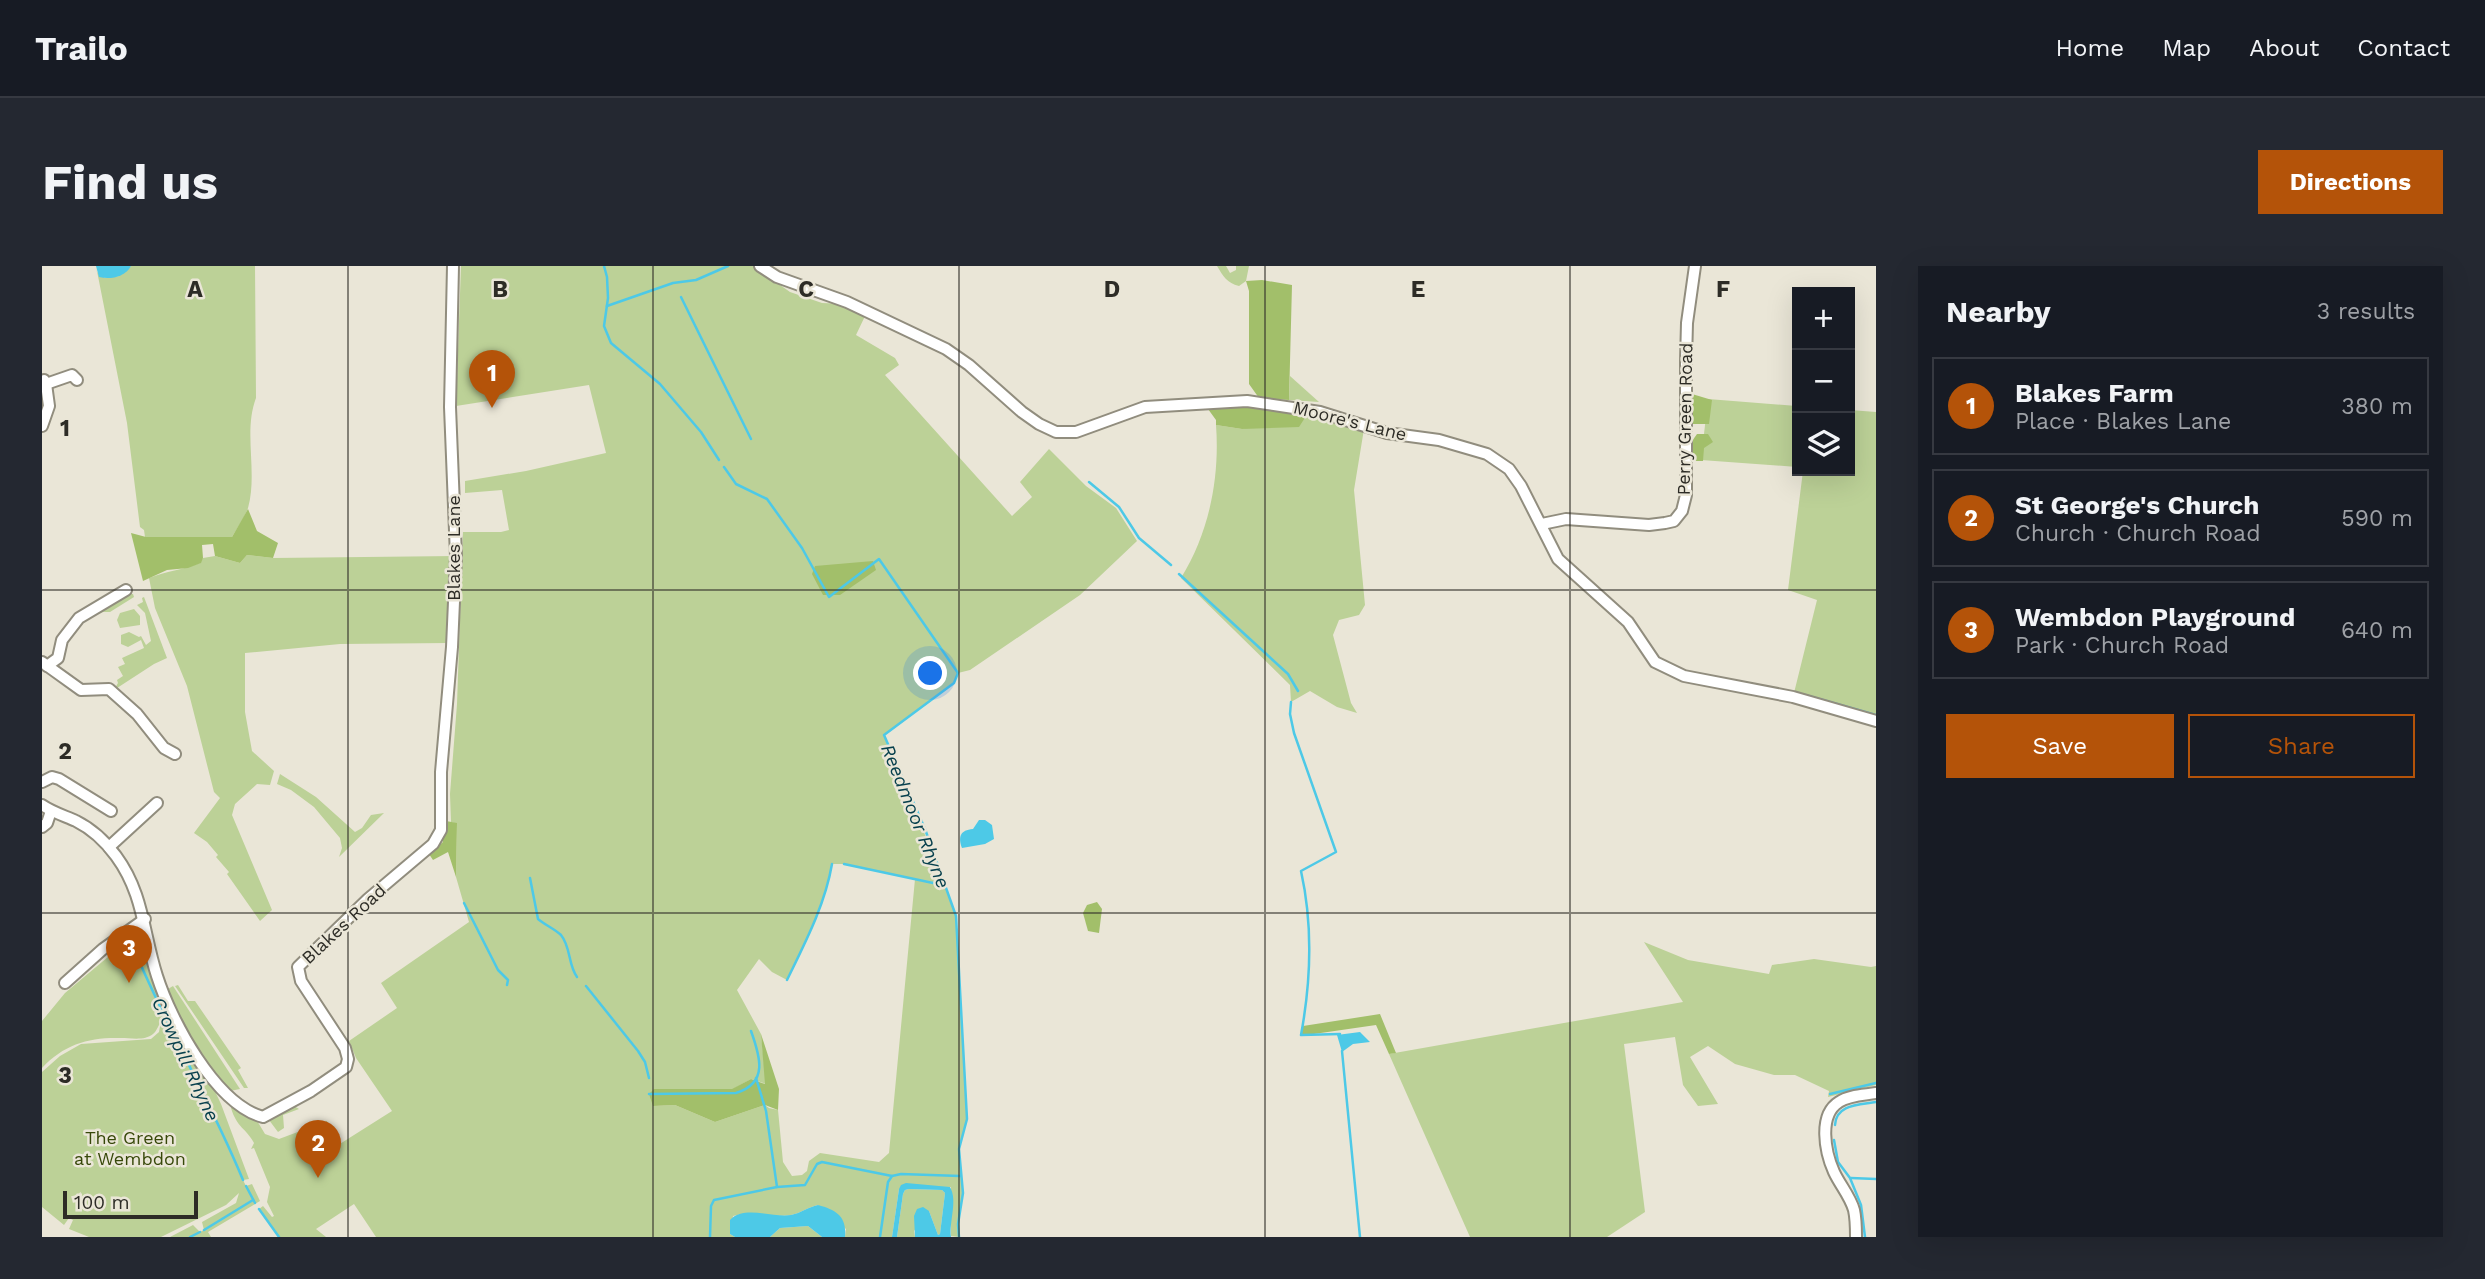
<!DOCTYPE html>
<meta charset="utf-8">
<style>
body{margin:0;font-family:"Work Sans",sans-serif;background:#242831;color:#f1f3f6}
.controls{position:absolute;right:21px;top:21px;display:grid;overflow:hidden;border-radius:0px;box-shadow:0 7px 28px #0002}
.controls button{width:63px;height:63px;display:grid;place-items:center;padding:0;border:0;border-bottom:2px solid #363941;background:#171b24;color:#f1f3f6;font:35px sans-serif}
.scale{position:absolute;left:21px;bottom:18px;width:135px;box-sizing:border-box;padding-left:7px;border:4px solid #2d2c26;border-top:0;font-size:19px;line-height:24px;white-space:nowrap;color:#2d2c26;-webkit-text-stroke:5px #eae6d7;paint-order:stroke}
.you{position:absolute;left:889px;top:408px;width:24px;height:24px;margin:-18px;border:5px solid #fff;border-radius:50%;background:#1a73e8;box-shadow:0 0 0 10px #1a73e833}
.badge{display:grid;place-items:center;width:46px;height:46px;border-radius:50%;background:#b45309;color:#fff;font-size:23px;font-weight:700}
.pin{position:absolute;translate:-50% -58px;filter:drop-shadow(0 2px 4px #0008)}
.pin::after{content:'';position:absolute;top:37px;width:24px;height:21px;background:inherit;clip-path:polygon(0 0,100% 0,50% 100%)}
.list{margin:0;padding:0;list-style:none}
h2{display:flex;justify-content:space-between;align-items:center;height:91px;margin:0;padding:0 28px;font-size:30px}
h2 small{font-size:23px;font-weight:400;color:#9ea1a6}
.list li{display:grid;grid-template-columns:46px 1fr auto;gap:21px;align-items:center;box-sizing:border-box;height:98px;margin:0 14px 14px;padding:0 14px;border:2px solid #363941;border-radius:0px}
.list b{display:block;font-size:26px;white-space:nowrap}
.list p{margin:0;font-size:23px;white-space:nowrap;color:#9ea1a6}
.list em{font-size:23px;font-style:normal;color:#9ea1a6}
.actions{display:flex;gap:14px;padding:21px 28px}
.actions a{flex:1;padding:16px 0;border:2px solid #b45309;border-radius:0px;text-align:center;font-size:24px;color:#b45309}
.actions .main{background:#b45309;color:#fff}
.icon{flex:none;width:38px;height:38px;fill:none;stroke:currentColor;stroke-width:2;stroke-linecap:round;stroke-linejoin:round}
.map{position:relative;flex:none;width:1834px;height:971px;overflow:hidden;border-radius:0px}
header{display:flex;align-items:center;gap:42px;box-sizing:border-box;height:98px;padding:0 35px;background:#171b24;border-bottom:2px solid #363941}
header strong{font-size:33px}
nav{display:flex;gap:38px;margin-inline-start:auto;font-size:24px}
.intro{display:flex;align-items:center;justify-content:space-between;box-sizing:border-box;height:168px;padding:0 42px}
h1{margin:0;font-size:49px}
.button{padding:18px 32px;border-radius:0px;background:#b45309;color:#fff;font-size:24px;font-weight:700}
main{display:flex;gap:42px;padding:0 42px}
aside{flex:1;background:#171b24;border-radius:0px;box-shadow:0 7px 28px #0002}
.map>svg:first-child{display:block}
.green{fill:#bcd197;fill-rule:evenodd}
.forest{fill:#a2bf6a}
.water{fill:#4dc9e7}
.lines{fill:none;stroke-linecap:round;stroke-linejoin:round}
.stream{stroke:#4dc9e7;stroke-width:2.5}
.street-casing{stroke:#918d7e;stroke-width:14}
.street{stroke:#fff;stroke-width:10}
.grid{fill:none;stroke:#2d2c26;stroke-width:2;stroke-opacity:0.55}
.labels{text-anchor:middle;stroke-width:5;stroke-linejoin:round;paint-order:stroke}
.street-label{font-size:18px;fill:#2d2c26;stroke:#eae6d7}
.park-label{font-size:18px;fill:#374809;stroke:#eae6d7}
.water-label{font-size:19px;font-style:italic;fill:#07404d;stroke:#eae6d7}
.grid-label{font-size:23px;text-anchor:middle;font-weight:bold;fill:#2d2c26;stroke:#eae6d7;stroke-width:5;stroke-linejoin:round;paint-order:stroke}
</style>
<header>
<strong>Trailo</strong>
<nav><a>Home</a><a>Map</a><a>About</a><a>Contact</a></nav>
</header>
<div class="intro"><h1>Find us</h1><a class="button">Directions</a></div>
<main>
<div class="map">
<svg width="1834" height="971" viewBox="0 0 1834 971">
<rect width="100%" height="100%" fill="#eae6d7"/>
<g class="green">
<path d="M54,0l1,6 8,6 14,-2 12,-10h124l1,132c-13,34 2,74 -8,110 -3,9 -11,20 -16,29h-87l-1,-7 -4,-3 -13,-104z"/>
<path d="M419,0h292l37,26 32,11 23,1 21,10 -10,21 39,23 4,7 -14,10 127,141 20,-19 -12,-15 29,-33 37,37 30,22 21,33 -57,54 -110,75 -12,3 -4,10 -70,53 59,142 13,38 11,203 -8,30 4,44 -5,31 1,13 -8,-1v-49l-52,2 -7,48h-47l1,-8 -28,-24c-10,2 -17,8 -27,10 -20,3 -39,-5 -58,1l-3,18 5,3h-359l-22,-33 -38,25 10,8h-47l-20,-28 4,-3 9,11 2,-1 -7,-14 3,-15 -16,-39 -3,1 3,-6c-8,-15 -17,-15 -23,-35l6,-3 19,14 9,15 14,5 48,-18 8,26 57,-36 -36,-53 -7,-17 48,-33 -16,-25 88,-61 -13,-45 1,-53 -6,-2 -1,-28 7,-90 6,-172h38l8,-2 -7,-40 -37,3v-12l61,-10 80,-18 -17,-68 -133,21zM790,598h12l71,15 -26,274 -10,9 -59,-9 -11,8 -2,10 -5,4 -10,1 -9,-14 -5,-52 -9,-2 -4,-3 -50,17 -40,-17 -22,1 1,-17h79l18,-10 15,5 -5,-50 -24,-44 22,-31 13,13 15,8c18,-37 37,-75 45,-116z"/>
<path d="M1175,0h9l4,7 6,-3v-4h13l-3,15 -7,5c-12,-3 -16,-10 -22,-20z"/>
<polygon points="1248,110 1277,136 1247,134"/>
<polygon points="1666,133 1755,140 1755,201 1659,194"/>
<polygon points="1808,144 1834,146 1834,456 1751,431 1775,334 1746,324 1761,205 1808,205"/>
<path d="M1266,147l56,16 -10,61 11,115 -6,10 -20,5 -6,15 18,68 6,10 -20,-6 -27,-16 -19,11 -1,-17 -109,-107c28,-45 39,-100 35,-153l26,4z"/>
<path d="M205,289l26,3 183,-2 -7,87 -109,1 -95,9v59l7,39 22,20 -4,14 -13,-1 -22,20 -3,11 40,95 -12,11 -33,-47 2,-2 -13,-15 2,-2 -11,-13 -13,-9 26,-35 -6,-6 -27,-106 -32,-78 -6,-30c17,-7 34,-8 51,-15l3,-5 12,-2 25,7z"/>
<polygon points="86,328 91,328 92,331 68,346 61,346 45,353"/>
<polygon points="102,331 125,392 112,398 72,424 76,417 75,414 81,410 76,401 83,398 80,392 102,382 99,374 86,381 79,378 79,369 87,366 97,371 99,370 104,379 109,375 103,347 95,339 101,336 100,332"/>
<polygon points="92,343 98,350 98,359 78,362 75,354 78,347"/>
<polygon points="238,508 274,531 313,566 320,562 329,549 342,547 297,591 300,582 298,572 272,541 249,524 235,518"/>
<path d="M100,660l4,3 -11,7 8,20 4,1 43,97 23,33 8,17 28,75 -6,1 3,6 6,-2 8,17 -52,31 3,5h-41l23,-12 7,7 4,-2 -2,-8 34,-19 3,-10 -13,12 -65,32h-72l-20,-8 4,-9 -4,-2 -5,7 -22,-18v-135l18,-16 21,-12 70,-5 8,-7 2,-11c-2,3 -4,10 -8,13 -8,7 -22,4 -32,4 -31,-1 -57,6 -79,30v-47l23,-28 62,-52 -2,-4z"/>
<polygon points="1602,676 1646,694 1727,708 1730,699 1772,693 1829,701 1834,700 1834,819 1786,831 1787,825 1753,809 1732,809 1693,798 1666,780 1648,791 1676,838 1656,840 1641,819 1633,771 1582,778 1603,946 1565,971 1428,971 1347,788 1641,736"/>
<polygon points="136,719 146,735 153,735 199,802 196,804 206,822 202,822 133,720"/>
<path d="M131,720l67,103 -10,2c-28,-28 -46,-61 -61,-97l-1,-5z"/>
<polygon points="252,840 257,843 241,849 242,862 236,866 227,854"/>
<polygon points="867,923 900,924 903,927 898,968 896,969 887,945 872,965 873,971 855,971 861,928 863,924"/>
<polygon points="766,960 780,971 728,971 738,962"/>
</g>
<g class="forest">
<polygon points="1220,14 1250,19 1247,134 1217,132 1207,118 1207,25 1204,15"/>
<polygon points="1650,128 1670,134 1667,158 1650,158"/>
<polygon points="1203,137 1266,147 1257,161 1200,163 1174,159 1174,154 1166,143"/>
<polygon points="1655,168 1666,168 1671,176 1662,182 1661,195 1647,195 1648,178"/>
<polygon points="206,243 215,265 236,277 231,292 205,289 198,297 173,290 171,278 160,279 161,292 159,297 146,302 125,304 101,315 89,267 104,271 190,271"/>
<polygon points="831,295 834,304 798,329 781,329 770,308 773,300"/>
<polygon points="404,555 415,557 414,611 406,586 391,594 387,588 401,576 399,572"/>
<polygon points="1055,636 1060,643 1057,667 1046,665 1041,647 1045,639"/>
<polygon points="1338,748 1354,787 1347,788 1334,759 1258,770 1261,760"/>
<polygon points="719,768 737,823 736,844 723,839 673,856 633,839 611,840 607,828 612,823 690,823 709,813 723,818"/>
</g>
<g class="water">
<path d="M54,0h35c-6,11 -21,14 -32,11z"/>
<path d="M937,554h6l7,5 2,14 -9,5 -23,4c-4,-11 -2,-18 11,-19z"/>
<polygon points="1318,766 1328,776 1311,778 1300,786 1295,769"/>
<path d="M864,917l44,4c8,14 -1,34 1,50h-36l-1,-21 3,-7 6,-2 6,4 9,24 2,-1 5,-41 -3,-3 -33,-1 -4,1 -2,4 -6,43h-5l7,-48 2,-4z"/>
<path d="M776,939c19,5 29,12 27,32h-23l-14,-11 -28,2 -10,9h-35l-5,-3v-14c14,-15 43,-2 61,-5 10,-2 17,-8 27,-10z"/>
</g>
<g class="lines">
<g class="stream">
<polyline points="562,0 565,11 566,32 562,60 569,77 618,118 659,166 677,194"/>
<polyline points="639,31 709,173"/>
<polyline points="565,40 631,17 654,14 686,0"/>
<polyline points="682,201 694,218 725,233 760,282 787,331 837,293 916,407 912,417 842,469 883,563 914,650 925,853 917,883 921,927 916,958 917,971"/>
<polyline points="1047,216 1077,241 1097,272 1129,299"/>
<polyline points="1137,308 1246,408 1256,425"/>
<polyline points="1763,429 1834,449"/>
<path d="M1249,436l-1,12 4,19 42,119 -35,19c12,54 10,110 0,164l39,-1"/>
<polyline points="802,598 891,617 902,615"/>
<path d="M488,612l8,41c7,6 17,10 23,16 10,12 7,30 16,42"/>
<polyline points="422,637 456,704 466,714 465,719"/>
<path d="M87,671c33,83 80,160 114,243"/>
<path d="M745,714c18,-37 38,-75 45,-116"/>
<polyline points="544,720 596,785 603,796 607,812"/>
<polyline points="1300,785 1318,971"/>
<polyline points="714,812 724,845 735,921"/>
<path d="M607,828l87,-1c33,-10 24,-37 15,-62"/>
<polyline points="1788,828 1834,817"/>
<path d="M1793,859c1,-21 24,-20 41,-23"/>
<polyline points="1792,874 1796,896 1808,912 1819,939 1823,971"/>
<polyline points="1809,912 1834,913"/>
<polyline points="204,920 213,937"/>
<polyline points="217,943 237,971"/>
<polyline points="162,964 211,934"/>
<polyline points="148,971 158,966"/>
<polyline points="668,971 669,940 672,934 735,921 763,919 775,898 780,896 850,910"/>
<polyline points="838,971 846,916 850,910 859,908 918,910"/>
</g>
<g class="street-casing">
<g id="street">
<polyline points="718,0 735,11 805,36 904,83 927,99 980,146 997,158 1014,166 1034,166 1103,141 1205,135 1278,146 1345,167 1397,174 1445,188 1467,203 1479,220 1516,293 1586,356 1613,396 1642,410 1751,431 1834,455"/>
<polyline points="2,114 4,118 30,109 35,114"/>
<polyline points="0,160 7,140 4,118"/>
<polyline points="1500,258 1524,253 1607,259 1623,257 1632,255 1640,245 1644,229 1644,95 1645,57 1653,0"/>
<polyline points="0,396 39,424 67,423 95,448 122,482 133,488"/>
<polyline points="5,400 16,392 20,374 37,352 84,324"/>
<polyline points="0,516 10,511 17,513 69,545"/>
<path d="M0,539c10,7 23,11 34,16 16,8 29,20 40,35 28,38 27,77 41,120 14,44 58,128 106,141l48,-26 35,-24 2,-8 -3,-11 -44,-67 -3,-14 70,-68 65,-55 8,-14v-58l11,-125 4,-91 -6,-149 3,-141"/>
<polyline points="0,561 5,557 9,545"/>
<polyline points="67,581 115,537"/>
<polyline points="23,717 61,683 103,653"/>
<path d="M1814,971c0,-9 0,-18 -2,-27 -4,-14 -14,-25 -20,-38 -9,-20 -16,-57 5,-70 10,-7 25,-7 37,-9"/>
</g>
</g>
<use href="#street" class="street"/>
</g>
<path class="grid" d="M306,0v971M611,0v971M917,0v971M1223,0v971M1528,0v971M0,324h1834M0,647h1834"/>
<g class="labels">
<g class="street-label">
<text transform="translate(1643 153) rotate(-89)" y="6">Perry Green Road</text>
<text transform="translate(1308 155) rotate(14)" y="6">Moore's Lane</text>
<text transform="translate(412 282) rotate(-90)" y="6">Blakes Lane</text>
<text transform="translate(302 658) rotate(-43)" y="6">Blakes Road</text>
</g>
<g class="park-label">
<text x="88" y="878">The Green<tspan x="88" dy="21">at Wembdon</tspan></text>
</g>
<g class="water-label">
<text transform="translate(874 550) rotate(68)" y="7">Reedmoor Rhyne</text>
<text transform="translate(144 793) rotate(65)" y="7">Crowpill Rhyne</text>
</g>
</g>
<g class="grid-label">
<text x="153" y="31">A</text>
<text x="458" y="31">B</text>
<text x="764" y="31">C</text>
<text x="1070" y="31">D</text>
<text x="1376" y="31">E</text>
<text x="1681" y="31">F</text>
<text x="23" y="170">1</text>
<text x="23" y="493">2</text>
<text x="23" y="817">3</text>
</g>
</svg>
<div class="controls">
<button>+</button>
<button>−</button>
<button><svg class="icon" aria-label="layers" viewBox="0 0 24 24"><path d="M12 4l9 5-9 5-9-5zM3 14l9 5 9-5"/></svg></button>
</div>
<div class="scale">100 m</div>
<div class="you"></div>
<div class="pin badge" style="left:450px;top:142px">1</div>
<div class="pin badge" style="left:276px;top:912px">2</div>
<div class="pin badge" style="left:87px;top:717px">3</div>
</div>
<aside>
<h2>Nearby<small>3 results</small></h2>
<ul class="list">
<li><span class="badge">1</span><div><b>Blakes Farm</b><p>Place · Blakes Lane</p></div><em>380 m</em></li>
<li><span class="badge">2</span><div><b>St George's Church</b><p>Church · Church Road</p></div><em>590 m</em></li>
<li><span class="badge">3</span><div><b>Wembdon Playground</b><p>Park · Church Road</p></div><em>640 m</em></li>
</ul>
<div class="actions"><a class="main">Save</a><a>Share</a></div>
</aside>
</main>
